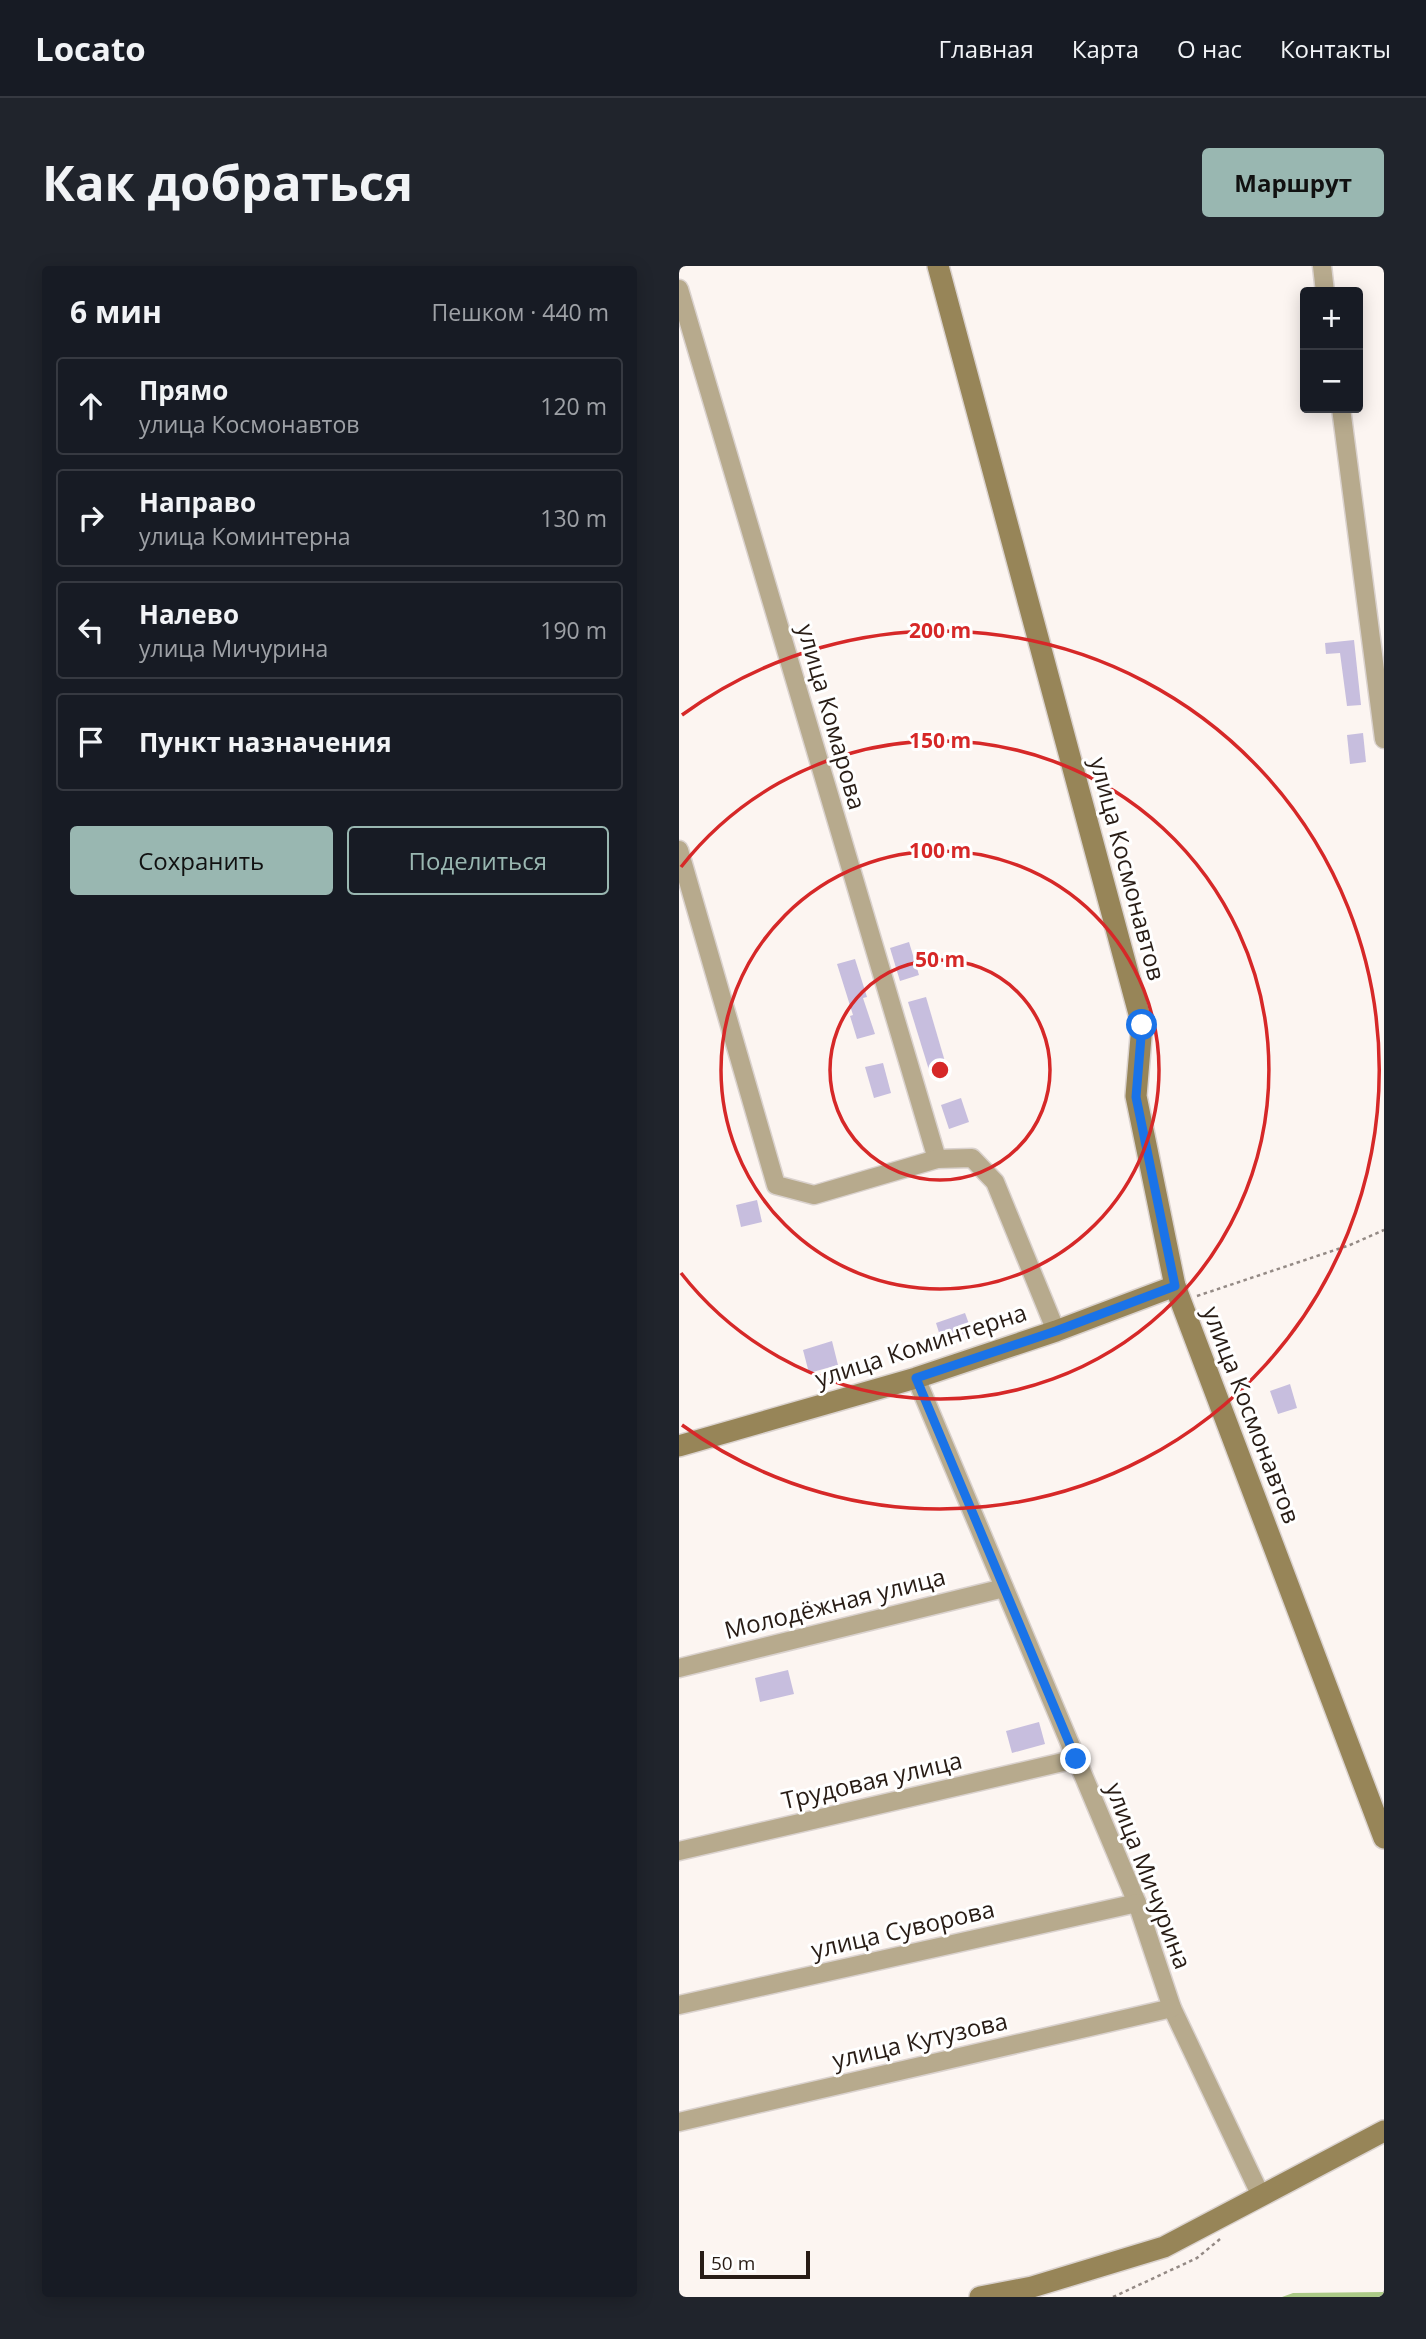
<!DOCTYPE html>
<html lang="ru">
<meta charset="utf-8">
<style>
body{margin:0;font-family:"Open Sans",sans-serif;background:#20242c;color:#f1f3f6}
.controls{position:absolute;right:21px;top:21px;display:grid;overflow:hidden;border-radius:7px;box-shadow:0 4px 18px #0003}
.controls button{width:63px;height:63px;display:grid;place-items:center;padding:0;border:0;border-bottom:2px solid #363941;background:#171b24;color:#f1f3f6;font:35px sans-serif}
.scale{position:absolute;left:21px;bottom:18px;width:110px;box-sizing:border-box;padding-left:7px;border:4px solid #281c15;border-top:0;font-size:19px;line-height:24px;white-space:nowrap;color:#281c15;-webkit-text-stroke:5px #fff;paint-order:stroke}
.stop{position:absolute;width:21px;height:21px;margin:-16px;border:5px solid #1a73e8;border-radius:50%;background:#fff}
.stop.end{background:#1a73e8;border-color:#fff;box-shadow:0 2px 7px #0008}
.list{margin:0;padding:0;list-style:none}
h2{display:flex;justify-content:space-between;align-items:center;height:91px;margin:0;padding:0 28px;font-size:30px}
h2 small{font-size:23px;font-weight:400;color:#9ea1a6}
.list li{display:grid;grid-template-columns:46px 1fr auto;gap:21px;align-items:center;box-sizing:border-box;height:98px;margin:0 14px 14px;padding:0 14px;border:2px solid #363941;border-radius:7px}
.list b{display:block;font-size:26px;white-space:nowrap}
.list p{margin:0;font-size:23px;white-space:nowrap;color:#9ea1a6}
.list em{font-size:23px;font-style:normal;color:#9ea1a6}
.actions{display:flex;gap:14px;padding:21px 28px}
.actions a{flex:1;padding:16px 0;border:2px solid #99b7b1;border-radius:7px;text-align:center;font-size:24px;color:#99b7b1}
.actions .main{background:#99b7b1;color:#111}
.icon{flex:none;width:38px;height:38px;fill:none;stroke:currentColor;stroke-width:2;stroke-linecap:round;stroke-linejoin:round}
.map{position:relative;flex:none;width:705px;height:2031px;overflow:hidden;border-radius:7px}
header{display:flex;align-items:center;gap:42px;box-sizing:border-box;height:98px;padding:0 35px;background:#171b24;border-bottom:2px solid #363941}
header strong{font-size:33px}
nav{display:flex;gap:38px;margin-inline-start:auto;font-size:24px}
.intro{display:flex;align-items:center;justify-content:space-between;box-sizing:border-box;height:168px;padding:0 42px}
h1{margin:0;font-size:49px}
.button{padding:18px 32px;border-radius:7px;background:#99b7b1;color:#111;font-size:24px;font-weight:700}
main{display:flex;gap:42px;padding:0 42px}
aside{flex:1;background:#171b24;border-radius:7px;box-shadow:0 4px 18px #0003}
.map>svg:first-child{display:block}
.forest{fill:#abca87}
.building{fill:#c7bede}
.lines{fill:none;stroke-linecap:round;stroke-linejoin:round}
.street-casing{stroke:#dad2ce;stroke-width:21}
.secondary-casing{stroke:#dad2ce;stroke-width:24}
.path{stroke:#948a85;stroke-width:2.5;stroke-dasharray:3.5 3.5;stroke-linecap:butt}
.street{stroke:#b7aa8d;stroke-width:18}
.secondary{stroke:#978558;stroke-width:21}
.route{stroke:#1a73e8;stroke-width:9}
.ring{fill:none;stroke:#d62828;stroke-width:3.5}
.labels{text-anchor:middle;stroke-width:6;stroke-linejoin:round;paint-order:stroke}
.street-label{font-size:24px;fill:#281c15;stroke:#fff}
.centre{fill:#d62828;stroke:#fff;stroke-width:3.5}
.ring-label{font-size:21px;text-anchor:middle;font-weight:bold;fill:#d62828;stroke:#fff;stroke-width:6;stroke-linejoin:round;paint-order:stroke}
</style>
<header>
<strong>Locato</strong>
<nav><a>Главная</a><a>Карта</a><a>О нас</a><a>Контакты</a></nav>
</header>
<div class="intro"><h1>Как добраться</h1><a class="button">Маршрут</a></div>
<main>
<aside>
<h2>6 мин<small>Пешком · 440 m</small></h2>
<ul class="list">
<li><svg class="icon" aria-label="ahead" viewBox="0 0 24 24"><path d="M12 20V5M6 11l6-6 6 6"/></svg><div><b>Прямо</b><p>улица Космонавтов</p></div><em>120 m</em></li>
<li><svg class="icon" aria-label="right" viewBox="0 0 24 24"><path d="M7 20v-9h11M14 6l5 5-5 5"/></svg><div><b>Направо</b><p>улица Коминтерна</p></div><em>130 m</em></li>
<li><svg class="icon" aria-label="left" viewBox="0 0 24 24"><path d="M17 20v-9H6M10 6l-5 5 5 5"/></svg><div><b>Налево</b><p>улица Мичурина</p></div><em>190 m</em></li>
<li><svg class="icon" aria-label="arrive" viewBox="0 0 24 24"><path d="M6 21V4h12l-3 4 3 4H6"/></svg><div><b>Пункт назначения</b></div></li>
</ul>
<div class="actions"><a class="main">Сохранить</a><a>Поделиться</a></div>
</aside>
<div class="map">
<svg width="705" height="2031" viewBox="0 0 705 2031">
<rect width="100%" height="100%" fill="#fcf5f1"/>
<polygon class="forest" points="705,2026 705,2031 603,2031 614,2027"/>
<g class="building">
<polygon points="675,374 682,439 668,440 661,387 647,388 646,377"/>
<polygon points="684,467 687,496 671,498 668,469"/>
<polygon points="230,676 240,709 221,715 211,682"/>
<polygon points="176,693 188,731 184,732 196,768 178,773 171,750 174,749 158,698"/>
<polygon points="247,731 267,799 250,804 229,736"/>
<polygon points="204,797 212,827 195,832 186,801"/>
<polygon points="282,832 290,856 270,863 262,839"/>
<polygon points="78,934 83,956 62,961 57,939"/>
<polygon points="286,1047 293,1066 263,1076 257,1057"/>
<polygon points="153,1075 159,1099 130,1107 124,1084"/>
<polygon points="611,1118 618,1142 599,1148 591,1125"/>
<polygon points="109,1404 115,1428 81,1436 76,1412"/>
<polygon points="360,1456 366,1478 333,1487 327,1465"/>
</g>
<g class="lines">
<g class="street-casing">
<g id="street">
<polyline points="643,0 646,26"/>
<polyline points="0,23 258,893"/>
<polyline points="662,142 705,473"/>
<polyline points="0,584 97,919 135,929 258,893 293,892 316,916 377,1065"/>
<polyline points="237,1112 458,1637 493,1742 582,1930"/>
<polyline points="0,1402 325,1322"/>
<polyline points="0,1585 397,1493"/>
<polyline points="0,1739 458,1637"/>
<polyline points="0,1856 493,1742"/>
</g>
</g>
<g class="secondary-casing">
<g id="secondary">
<polyline points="259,0 463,759 457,830 496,1020 705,1572"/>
<polyline points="0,1180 237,1112 377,1065 496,1020"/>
<polyline points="301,2031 353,2021 485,1981 705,1865"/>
</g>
</g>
<g class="path">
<polyline points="518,1030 671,979 705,964"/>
<polyline points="434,2031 518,1992 541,1973"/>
</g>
<use href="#street" class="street"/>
<use href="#secondary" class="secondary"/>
</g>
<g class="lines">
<polyline class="route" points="397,1493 237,1112 377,1065 496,1020 457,831 463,759"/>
</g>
<g class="ring">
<circle cx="261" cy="804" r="110"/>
<circle cx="261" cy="804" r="219"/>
<path d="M2 601A329 329 0 1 1 2 1007"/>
<path d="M3 449A439 439 0 1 1 3 1159"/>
</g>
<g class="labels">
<g class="street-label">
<text transform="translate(152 451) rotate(74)" y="8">улица Комарова</text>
<text transform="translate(448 603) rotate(75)" y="8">улица Космонавтов</text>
<text transform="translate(242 1080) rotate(-18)" y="8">улица Коминтерна</text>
<text transform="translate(572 1149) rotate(69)" y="8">улица Космонавтов</text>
<text transform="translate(156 1338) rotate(-14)" y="8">Молодёжная улица</text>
<text transform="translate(193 1515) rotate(-13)" y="8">Трудовая улица</text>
<text transform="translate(469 1610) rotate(69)" y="8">улица Мичурина</text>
<text transform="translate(224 1664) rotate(-13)" y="8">улица Суворова</text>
<text transform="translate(241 1775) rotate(-13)" y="8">улица Кутузова</text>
</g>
</g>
<circle cx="261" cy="804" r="10" class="centre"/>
<g class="ring-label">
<text x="261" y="372">200 m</text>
<text x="261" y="482">150 m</text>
<text x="261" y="592">100 m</text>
<text x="261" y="701">50 m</text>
</g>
</svg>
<div class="controls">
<button>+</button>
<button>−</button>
</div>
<div class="scale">50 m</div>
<div class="stop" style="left:463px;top:759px"></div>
<div class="stop end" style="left:397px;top:1493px"></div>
</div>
</main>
